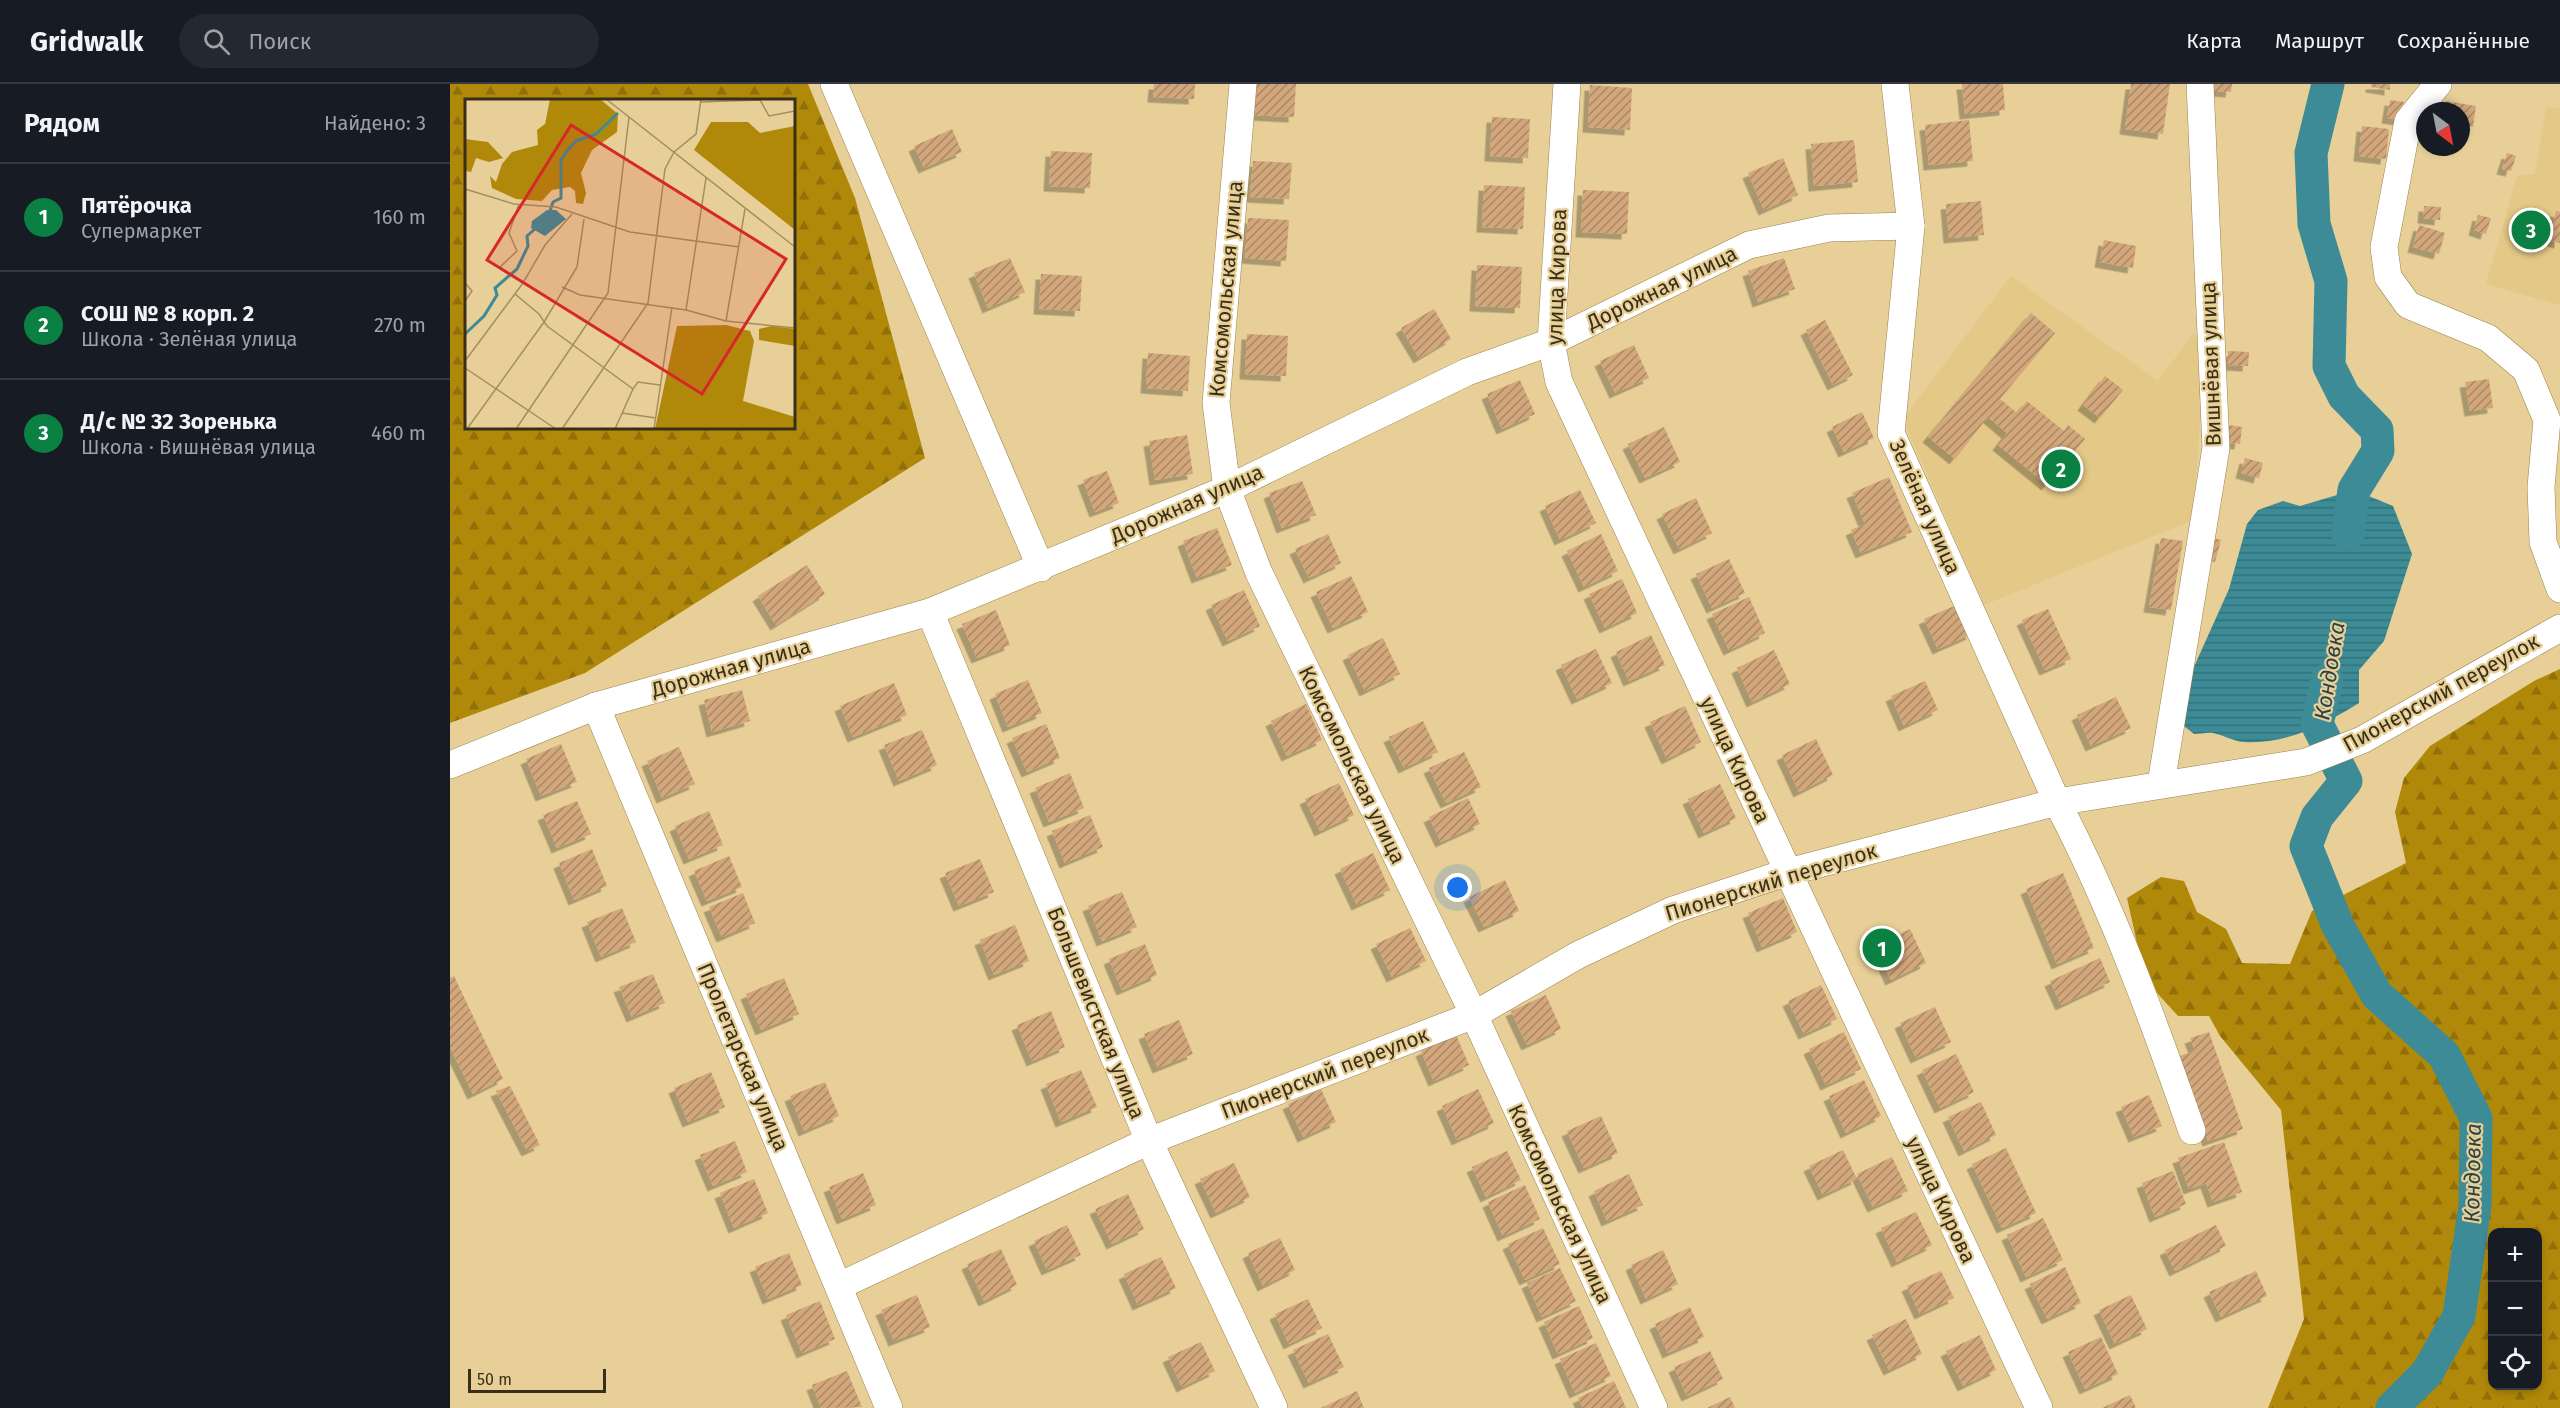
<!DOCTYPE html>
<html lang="ru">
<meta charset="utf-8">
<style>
body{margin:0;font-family:"Fira Sans",sans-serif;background:#242831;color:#f1f3f6}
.controls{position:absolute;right:18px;bottom:18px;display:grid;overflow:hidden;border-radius:12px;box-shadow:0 3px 9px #0003}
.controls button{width:54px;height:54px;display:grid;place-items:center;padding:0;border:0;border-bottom:2px solid #363941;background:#171b24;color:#f1f3f6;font:30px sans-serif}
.compass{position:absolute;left:1966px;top:18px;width:54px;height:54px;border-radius:50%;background:#171b24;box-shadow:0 3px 9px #0003;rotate:148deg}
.scale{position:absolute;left:18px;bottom:15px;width:138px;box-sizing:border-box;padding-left:6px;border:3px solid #382f18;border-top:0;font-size:16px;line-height:21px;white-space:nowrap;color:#382f18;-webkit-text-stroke:4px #e7cf97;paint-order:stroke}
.you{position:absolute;left:1008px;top:804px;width:21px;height:21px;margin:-15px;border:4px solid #fff;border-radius:50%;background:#1a73e8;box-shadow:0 0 0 9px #1a73e833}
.badge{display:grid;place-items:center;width:39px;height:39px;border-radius:50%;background:#0b8043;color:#fff;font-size:20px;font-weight:700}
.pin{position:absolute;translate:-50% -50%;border:3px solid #fff;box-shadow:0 2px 6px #0006}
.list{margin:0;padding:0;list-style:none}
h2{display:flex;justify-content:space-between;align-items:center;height:78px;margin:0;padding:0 24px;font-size:26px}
h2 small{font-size:20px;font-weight:400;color:#9ea1a6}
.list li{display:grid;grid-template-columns:39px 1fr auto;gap:18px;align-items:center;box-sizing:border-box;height:108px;padding:0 24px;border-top:2px solid #363941}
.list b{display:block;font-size:22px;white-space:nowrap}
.list p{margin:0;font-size:20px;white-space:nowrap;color:#9ea1a6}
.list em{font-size:20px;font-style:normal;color:#9ea1a6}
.icon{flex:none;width:33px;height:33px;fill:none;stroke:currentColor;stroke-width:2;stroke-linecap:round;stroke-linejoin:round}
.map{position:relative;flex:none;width:2110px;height:1324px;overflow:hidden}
header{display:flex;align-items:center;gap:36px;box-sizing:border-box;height:84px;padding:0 30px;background:#171b24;border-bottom:2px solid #363941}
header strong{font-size:28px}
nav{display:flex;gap:33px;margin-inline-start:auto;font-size:21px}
.search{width:420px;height:54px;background:#242831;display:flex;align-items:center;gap:15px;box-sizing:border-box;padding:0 21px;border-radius:33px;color:#9ea1a6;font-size:22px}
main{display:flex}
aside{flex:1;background:#171b24}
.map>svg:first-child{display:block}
.built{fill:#e3c887}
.forest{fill:url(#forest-firs);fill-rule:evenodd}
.water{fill:url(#water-rules)}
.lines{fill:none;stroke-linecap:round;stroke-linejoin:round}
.river{stroke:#3c8b96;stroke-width:33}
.building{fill:url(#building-hatch);filter:url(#shadow)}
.minor-casing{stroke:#9a834d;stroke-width:28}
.minor{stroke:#fff;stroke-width:27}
.labels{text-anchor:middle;stroke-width:4.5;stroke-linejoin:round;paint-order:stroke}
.street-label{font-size:21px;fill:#382f18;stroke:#e7cf97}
.water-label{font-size:22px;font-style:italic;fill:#2a4347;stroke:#e7cf97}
.inset-river{fill:none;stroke:#3c8b96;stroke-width:3}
.inset-road{fill:none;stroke:#a18f64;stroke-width:1.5}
.view{fill:#d62828;fill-opacity:0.15;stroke:#d62828;stroke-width:3}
.inset-edge{fill:none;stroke:#382f18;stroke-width:3}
</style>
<header>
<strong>Gridwalk</strong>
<div class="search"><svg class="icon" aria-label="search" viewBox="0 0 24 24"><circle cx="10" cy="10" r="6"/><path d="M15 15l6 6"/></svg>Поиск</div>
<nav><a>Карта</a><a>Маршрут</a><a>Сохранённые</a></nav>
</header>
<main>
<aside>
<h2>Рядом<small>Найдено: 3</small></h2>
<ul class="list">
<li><span class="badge">1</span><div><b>Пятёрочка</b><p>Супермаркет</p></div><em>160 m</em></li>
<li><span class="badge">2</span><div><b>СОШ № 8 корп. 2</b><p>Школа · Зелёная улица</p></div><em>270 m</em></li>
<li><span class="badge">3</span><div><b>Д/с № 32 Зоренька</b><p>Школа · Вишнёвая улица</p></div><em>460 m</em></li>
</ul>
</aside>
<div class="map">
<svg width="2110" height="1324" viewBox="0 0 2110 1324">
<defs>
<pattern id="forest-firs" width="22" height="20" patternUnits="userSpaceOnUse" patternTransform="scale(1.5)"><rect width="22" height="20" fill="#b1890a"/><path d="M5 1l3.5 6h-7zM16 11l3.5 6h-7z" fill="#917009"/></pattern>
<pattern id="water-rules" width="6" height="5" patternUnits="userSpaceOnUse" patternTransform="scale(1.5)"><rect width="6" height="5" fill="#3c8b96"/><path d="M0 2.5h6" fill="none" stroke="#337279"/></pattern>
<pattern id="building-hatch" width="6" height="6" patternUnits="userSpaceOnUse" patternTransform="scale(1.5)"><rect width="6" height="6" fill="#d2a77b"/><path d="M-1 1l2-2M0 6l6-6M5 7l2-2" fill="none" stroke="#ab8864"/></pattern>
<filter id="shadow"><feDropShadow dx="-5.5" dy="5.5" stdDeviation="0" flood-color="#0004"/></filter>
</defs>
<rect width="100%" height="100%" fill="#e7cf97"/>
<g class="built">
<polygon points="2096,23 2110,24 2110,221 2036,200 2067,92 2085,90"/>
<polygon points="1561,192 1708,297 1743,250 1756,253 1743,436 1534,521 1453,335"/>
</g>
<g class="forest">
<path d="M0,0h358l47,114 70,260 -340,215 -135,50zM16,16h328v328h-328z"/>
<path d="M2110,585v739h-292l36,-89 -23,-209 -61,-74 -11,-20h-31l-21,-23 -19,-45 -11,-50 34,-21 23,4 13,31 29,17 16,34 48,1 22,-53 94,-48 -11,-51 9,-34 26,-32 104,-65zM2042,1148h46v154h-46z"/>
</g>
<path class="water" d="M1904,406l39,16 19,48 -28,87 -25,29v33c-34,21 -73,42 -115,39 -11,-1 -21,-7 -31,-9 -6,-1 -13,1 -19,1l-15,-12 -4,-13 54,-120 18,-65 11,-14 25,-9 17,5z"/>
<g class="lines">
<g class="river">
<polyline points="1878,0 1861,69 1864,140 1881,197 1879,282 1894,312 1927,346 1928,367 1904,406 1898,450"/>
<polyline points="1877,596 1867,640 1896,697 1867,733 1856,762 1888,842 1927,911 1994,971 2026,1034 2025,1121 2009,1232 1977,1289 1942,1324"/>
</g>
</g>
<g class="building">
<polygon points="704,0 745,0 744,15 703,13"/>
<polygon points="802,0 846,0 844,33 801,31"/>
<polygon points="1512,0 1553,0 1555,26 1515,30"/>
<polygon points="1681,0 1720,0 1713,50 1675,45"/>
<polygon points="1752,0 1782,0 1781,8 1752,6"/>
<polygon points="1921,0 1940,0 1940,6 1921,3"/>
<polygon points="1140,1 1182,4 1180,46 1138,43"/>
<polygon points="1940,16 1954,18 1950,36 1937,34"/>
<polygon points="1996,17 2026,22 2023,43 2011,41 2011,27 1994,27"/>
<polygon points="1042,33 1080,35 1078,74 1040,72"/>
<polygon points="1519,36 1523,77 1479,81 1475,41"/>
<polygon points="1912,42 1939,45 1936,75 1909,72"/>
<polygon points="502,45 512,68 474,84 464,62"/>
<polygon points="1404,56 1408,98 1364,102 1361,60"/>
<polygon points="601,67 642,69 640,104 599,102"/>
<polygon points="2057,69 2066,72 2061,87 2052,85"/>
<polygon points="1333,74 1348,111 1314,126 1298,89"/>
<polygon points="803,77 842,79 839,115 800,113"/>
<polygon points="1034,101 1075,103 1073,145 1032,143"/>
<polygon points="1133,106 1179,108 1177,150 1131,148"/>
<polygon points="1531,117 1534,151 1499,154 1496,120"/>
<polygon points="1974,122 1991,123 1990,136 1973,134"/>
<polygon points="2106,127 2110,128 2110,159 2099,156"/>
<polygon points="2028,131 2041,134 2036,150 2024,146"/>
<polygon points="798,134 839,136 836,177 795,174"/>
<polygon points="1969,141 1995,149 1989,170 1963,163"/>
<polygon points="1654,156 1686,162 1683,184 1650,178"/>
<polygon points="560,174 575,208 538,224 524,189"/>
<polygon points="1334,174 1345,205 1308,218 1298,187"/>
<polygon points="1027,181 1072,183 1070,224 1025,222"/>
<polygon points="591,190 632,192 630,227 589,225"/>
<polygon points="984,225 1001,255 969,274 951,244"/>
<polygon points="1581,229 1605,249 1550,315 1567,329 1577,317 1614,347 1618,341 1635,355 1597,401 1548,361 1557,349 1538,333 1505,375 1478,353"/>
<polygon points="1375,236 1403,291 1383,301 1356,246"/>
<polygon points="797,250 838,252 836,292 795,290"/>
<polygon points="1184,261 1199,294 1165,309 1150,277"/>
<polygon points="1778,267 1799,268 1798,282 1778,281"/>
<polygon points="698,269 740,272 738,307 696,304"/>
<polygon points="1655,292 1673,306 1650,334 1633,321"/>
<polygon points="2039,295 2043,324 2020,327 2015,298"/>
<polygon points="1070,296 1085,330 1052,345 1037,310"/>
<polygon points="1412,328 1424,354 1394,368 1382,343"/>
<polygon points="1773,340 1792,343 1790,360 1771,358"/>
<polygon points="1214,343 1230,378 1195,394 1178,360"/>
<polygon points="737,351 743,390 705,396 699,357"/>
<polygon points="1795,374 1813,379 1809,394 1791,389"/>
<polygon points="657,387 669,419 645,428 633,396"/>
<polygon points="1439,393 1462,448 1411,469 1401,446 1415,440 1402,409"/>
<polygon points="852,397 866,431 832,444 819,409"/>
<polygon points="1130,406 1146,439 1110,456 1095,422"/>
<polygon points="1246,414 1262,449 1229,465 1212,430"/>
<polygon points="767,444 782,481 747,494 733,457"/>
<polygon points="878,450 891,479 859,494 845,465"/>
<polygon points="1151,450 1168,487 1134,503 1117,467"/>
<polygon points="1759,453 1771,456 1765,478 1753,475"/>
<polygon points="1711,454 1733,457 1721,526 1699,523"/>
<polygon points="1279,475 1295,509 1262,524 1246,490"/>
<polygon points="357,481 375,510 326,541 308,512"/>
<polygon points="901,492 918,528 883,544 866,508"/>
<polygon points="1172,495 1187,529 1155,544 1139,510"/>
<polygon points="794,506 810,542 778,557 761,521"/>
<polygon points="1299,513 1315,549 1279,566 1262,530"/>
<polygon points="1509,520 1522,550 1488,565 1474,535"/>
<polygon points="1598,525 1621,575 1595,586 1572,536"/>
<polygon points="546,526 560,561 527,574 512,540"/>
<polygon points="1201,551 1215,581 1179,597 1166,568"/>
<polygon points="933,554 950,590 915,607 898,571"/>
<polygon points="1146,565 1162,599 1127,615 1111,581"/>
<polygon points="1324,566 1340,600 1302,618 1287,584"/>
<polygon points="578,596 592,629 558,643 545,610"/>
<polygon points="1475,597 1488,626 1454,642 1441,612"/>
<polygon points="444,599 457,631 403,653 390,622"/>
<polygon points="292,606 300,637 262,648 254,616"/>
<polygon points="1666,613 1681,644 1641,662 1627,631"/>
<polygon points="856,620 872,656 837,672 821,637"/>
<polygon points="1235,622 1251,658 1217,675 1200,638"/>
<polygon points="973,637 988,668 954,684 939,653"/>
<polygon points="596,640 610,674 577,688 562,654"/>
<polygon points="472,646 487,681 449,697 434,661"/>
<polygon points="1366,655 1383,691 1349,708 1332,671"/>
<polygon points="111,660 127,698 91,712 76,675"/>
<polygon points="229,663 245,700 212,714 197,677"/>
<polygon points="1014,668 1031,703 996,719 979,684"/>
<polygon points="620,689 634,724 599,738 585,704"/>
<polygon points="889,699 904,731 870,747 855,715"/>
<polygon points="1270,700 1286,734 1254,749 1238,715"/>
<polygon points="1018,714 1030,740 991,758 979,733"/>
<polygon points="127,717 141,750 107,764 93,731"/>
<polygon points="259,727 273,761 239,775 225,742"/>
<polygon points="640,731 653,763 615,779 602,747"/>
<polygon points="142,765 157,802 124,816 109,779"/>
<polygon points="923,769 940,806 907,821 890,785"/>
<polygon points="279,772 292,803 257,817 244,787"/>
<polygon points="530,775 544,808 509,822 495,789"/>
<polygon points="1613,789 1644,864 1607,880 1576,805"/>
<polygon points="1055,796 1069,827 1034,843 1019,813"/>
<polygon points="672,808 687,843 652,857 638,822"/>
<polygon points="293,809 305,839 272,853 259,823"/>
<polygon points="1333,814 1347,848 1312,863 1298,829"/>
<polygon points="172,824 186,858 151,873 137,838"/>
<polygon points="565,841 579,877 544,891 530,856"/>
<polygon points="960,844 976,877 942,893 926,860"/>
<polygon points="1460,845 1476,879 1441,896 1425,862"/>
<polygon points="695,860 707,891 672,906 659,875"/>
<polygon points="1650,874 1660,898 1611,921 1600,897"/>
<polygon points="203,890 215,919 182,933 169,903"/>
<polygon points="4,892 53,995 23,1010 0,963 0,894"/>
<polygon points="334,894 349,930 311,946 296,910"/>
<polygon points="1371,901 1387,935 1354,950 1338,917"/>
<polygon points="1096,911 1111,945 1077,961 1061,927"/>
<polygon points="1485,923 1501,958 1466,974 1450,939"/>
<polygon points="601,927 615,963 582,977 567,941"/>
<polygon points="729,936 743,970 708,984 694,950"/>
<polygon points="1394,948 1411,985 1376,1001 1359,965"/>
<polygon points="1759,948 1793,1045 1758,1057 1729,972 1745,967 1740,954"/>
<polygon points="1006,951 1019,981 984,997 971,967"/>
<polygon points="1506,970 1524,1008 1490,1024 1472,986"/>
<polygon points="631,986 647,1023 611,1038 596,1000"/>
<polygon points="261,988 275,1023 238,1038 224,1004"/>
<polygon points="1414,996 1431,1032 1396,1049 1379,1012"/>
<polygon points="375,998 389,1032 354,1047 340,1012"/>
<polygon points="60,1002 90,1061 77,1067 46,1007"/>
<polygon points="871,1005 886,1038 853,1053 838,1020"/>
<polygon points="1028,1005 1044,1039 1007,1056 992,1022"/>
<polygon points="1699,1011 1712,1042 1684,1053 1671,1023"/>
<polygon points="1531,1018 1546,1051 1514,1067 1498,1033"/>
<polygon points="1151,1032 1168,1069 1134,1084 1117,1047"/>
<polygon points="285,1057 297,1088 263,1102 250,1071"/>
<polygon points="1774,1058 1792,1108 1763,1118 1756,1099 1739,1105 1728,1074"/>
<polygon points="1556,1064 1586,1129 1552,1144 1522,1080"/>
<polygon points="1393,1066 1407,1095 1373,1111 1359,1082"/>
<polygon points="1057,1067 1071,1096 1036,1113 1022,1083"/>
<polygon points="1442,1073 1458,1107 1423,1123 1407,1090"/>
<polygon points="784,1079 800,1113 766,1129 750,1095"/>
<polygon points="1723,1087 1736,1120 1705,1133 1692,1099"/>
<polygon points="413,1089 426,1121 392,1135 379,1103"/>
<polygon points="1179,1090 1193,1121 1157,1137 1144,1107"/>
<polygon points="304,1095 318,1129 284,1144 270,1109"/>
<polygon points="1075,1101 1090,1135 1053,1152 1038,1118"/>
<polygon points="678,1110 694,1145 662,1160 645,1125"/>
<polygon points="1466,1128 1482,1161 1447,1178 1431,1144"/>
<polygon points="1593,1134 1613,1176 1576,1193 1557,1151"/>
<polygon points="617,1141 631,1171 597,1186 584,1157"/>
<polygon points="1766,1141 1776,1162 1725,1187 1715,1166"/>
<polygon points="1093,1144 1110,1180 1075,1196 1058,1160"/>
<polygon points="830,1154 845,1186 813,1202 798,1169"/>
<polygon points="551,1165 567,1201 534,1217 517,1180"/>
<polygon points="1213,1166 1228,1200 1196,1215 1181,1181"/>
<polygon points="339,1169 352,1201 318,1215 305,1183"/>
<polygon points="711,1173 726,1204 688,1221 674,1190"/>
<polygon points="1615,1183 1631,1219 1597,1235 1580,1200"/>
<polygon points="1110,1184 1126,1217 1092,1233 1077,1199"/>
<polygon points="1491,1187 1504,1214 1470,1230 1457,1202"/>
<polygon points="1806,1187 1817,1212 1771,1233 1759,1208"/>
<polygon points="467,1211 480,1243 444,1257 431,1226"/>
<polygon points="1681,1211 1697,1245 1665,1260 1649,1226"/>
<polygon points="858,1215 872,1244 839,1260 825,1230"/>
<polygon points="370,1217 385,1255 352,1269 336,1231"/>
<polygon points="1129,1222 1143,1254 1108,1270 1094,1238"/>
<polygon points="1240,1223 1254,1253 1218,1269 1205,1240"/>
<polygon points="1456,1235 1472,1270 1439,1286 1422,1251"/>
<polygon points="878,1250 894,1283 859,1299 843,1266"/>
<polygon points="1530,1251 1546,1286 1513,1302 1496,1267"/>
<polygon points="1651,1253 1668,1290 1635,1305 1618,1268"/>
<polygon points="751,1258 765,1287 732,1303 718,1273"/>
<polygon points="1146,1259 1161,1292 1125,1309 1110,1275"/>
<polygon points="1260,1267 1273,1295 1237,1312 1224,1283"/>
<polygon points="397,1287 412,1323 371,1324 362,1301"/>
<polygon points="1164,1297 1176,1324 1133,1324 1128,1314"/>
<polygon points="907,1307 914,1324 871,1324"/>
<polygon points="1680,1311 1686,1324 1652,1324"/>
<polygon points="1280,1313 1285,1324 1257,1324"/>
</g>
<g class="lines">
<g class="minor-casing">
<g id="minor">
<polyline points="384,0 591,484"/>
<polyline points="793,0 766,319 777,405 809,489 1024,931 1204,1324"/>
<polyline points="1117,0 1101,258 1109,298 1589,1324"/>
<path d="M1445,0l16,142 -20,207 166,369c55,105 96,217 135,329"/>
<polyline points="1988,0 1958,37 1934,163 1938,193 1958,221 2038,254 2076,286 2097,336 2091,403 2093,458 2110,505"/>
<polyline points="480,528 699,1057 824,1324"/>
<polyline points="146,622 439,1324"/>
<polyline points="0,681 146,622 480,528 777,405 1017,288 1101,258 1299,161 1379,144 1461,142"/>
<polyline points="1711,700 1766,364 1750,0"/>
<polyline points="389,1202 699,1057 1024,931 1128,871 1223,826 1338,788 1607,718 1856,678 1912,656 2110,544"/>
</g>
</g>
<use href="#minor" class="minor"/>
</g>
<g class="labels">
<g class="street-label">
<text transform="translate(1107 193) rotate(-88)" y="7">улица Кирова</text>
<text transform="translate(1212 204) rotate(-26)" y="7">Дорожная улица</text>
<text transform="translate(776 205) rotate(-85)" y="7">Комсомольская улица</text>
<text transform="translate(1761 280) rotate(-92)" y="7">Вишнёвая улица</text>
<text transform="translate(737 420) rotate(-24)" y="7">Дорожная улица</text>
<text transform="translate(1475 423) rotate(66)" y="7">Зелёная улица</text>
<text transform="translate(281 584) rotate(-16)" y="7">Дорожная улица</text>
<text transform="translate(1991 609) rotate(-29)" y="7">Пионерский переулок</text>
<text transform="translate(1285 676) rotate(65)" y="7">улица Кирова</text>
<text transform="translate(902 681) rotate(64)" y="7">Комсомольская улица</text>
<text transform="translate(1321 798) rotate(-17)" y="7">Пионерский переулок</text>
<text transform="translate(646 929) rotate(68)" y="7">Большевистская улица</text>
<text transform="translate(293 973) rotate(67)" y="7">Пролетарская улица</text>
<text transform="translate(875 989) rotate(-21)" y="7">Пионерский переулок</text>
<text transform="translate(1491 1116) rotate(65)" y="7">улица Кирова</text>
<text transform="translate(1110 1120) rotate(65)" y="7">Комсомольская улица</text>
</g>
<g class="water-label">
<text transform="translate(1879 587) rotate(-81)" y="8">Кондовка</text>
<text transform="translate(2022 1089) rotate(-89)" y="8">Кондовка</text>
</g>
</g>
<g transform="translate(15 15)">
<rect width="330" height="330" fill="#e7cf97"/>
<path d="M85,0h50l18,15 -1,18 -25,18 -11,23 5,20 -3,11 -7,-1 -1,-12 -5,-4 -18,3 -10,11 -26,-2 -24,-11 -2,-12 6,6 6,-18 10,-12 26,-7 -1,-15 8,-6zM246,23h37l12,11 35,-7v104l-101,-80zM0,40l23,3 15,16 -14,4 -13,-4 -5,14 -5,-1zM261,226l24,6 4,10 -11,60 52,16v12h-140l22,-103zM307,227l23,3v17l-36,-6v-11z" fill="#b1890a"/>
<path d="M82,111h9l10,9 -21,17 -14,-8 1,-7z" fill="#3c8b96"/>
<path class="inset-river" d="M84,115l4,-12 8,-4v-38l6,-9 9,-10 20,-7 22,-21M0,235l19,-18 13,-21 -2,-7 22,-19 11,-23 -1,-10 9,-8"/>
<path class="inset-road" d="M141,0l189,148M295,1l9,16 26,-5M235,3l60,-2M0,90l49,15 42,3 74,25 109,15M34,169l18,-17 -8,-18 10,-29M0,184l7,8 -7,10M97,188l18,8 106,15 40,11 69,7M50,195l24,20 8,12 86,63 5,-7 22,3M221,211l20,-132M261,222l19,-112M0,262l58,-78 22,-38 27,-31M0,269l91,61M157,314l34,5M2,330l77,-107 33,-55 7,-48M51,330l92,-136 21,-176M97,330l86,-126 17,-134 9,-17 22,-18 5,-35M150,330l18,-40M189,330l18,-122"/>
<path class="view" d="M106,26l215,134 -84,135 -215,-134z"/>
<rect width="330" height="330" class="inset-edge"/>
</g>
</svg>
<div class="controls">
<button>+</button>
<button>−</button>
<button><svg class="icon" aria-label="locate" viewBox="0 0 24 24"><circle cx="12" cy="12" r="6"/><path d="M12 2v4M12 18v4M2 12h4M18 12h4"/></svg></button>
</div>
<svg class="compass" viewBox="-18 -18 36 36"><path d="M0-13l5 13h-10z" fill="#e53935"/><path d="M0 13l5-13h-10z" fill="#9ea1a6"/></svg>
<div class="scale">50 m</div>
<div class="you"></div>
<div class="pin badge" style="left:1432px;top:864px">1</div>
<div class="pin badge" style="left:1611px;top:385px">2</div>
<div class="pin badge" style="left:2081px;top:146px">3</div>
</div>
</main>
